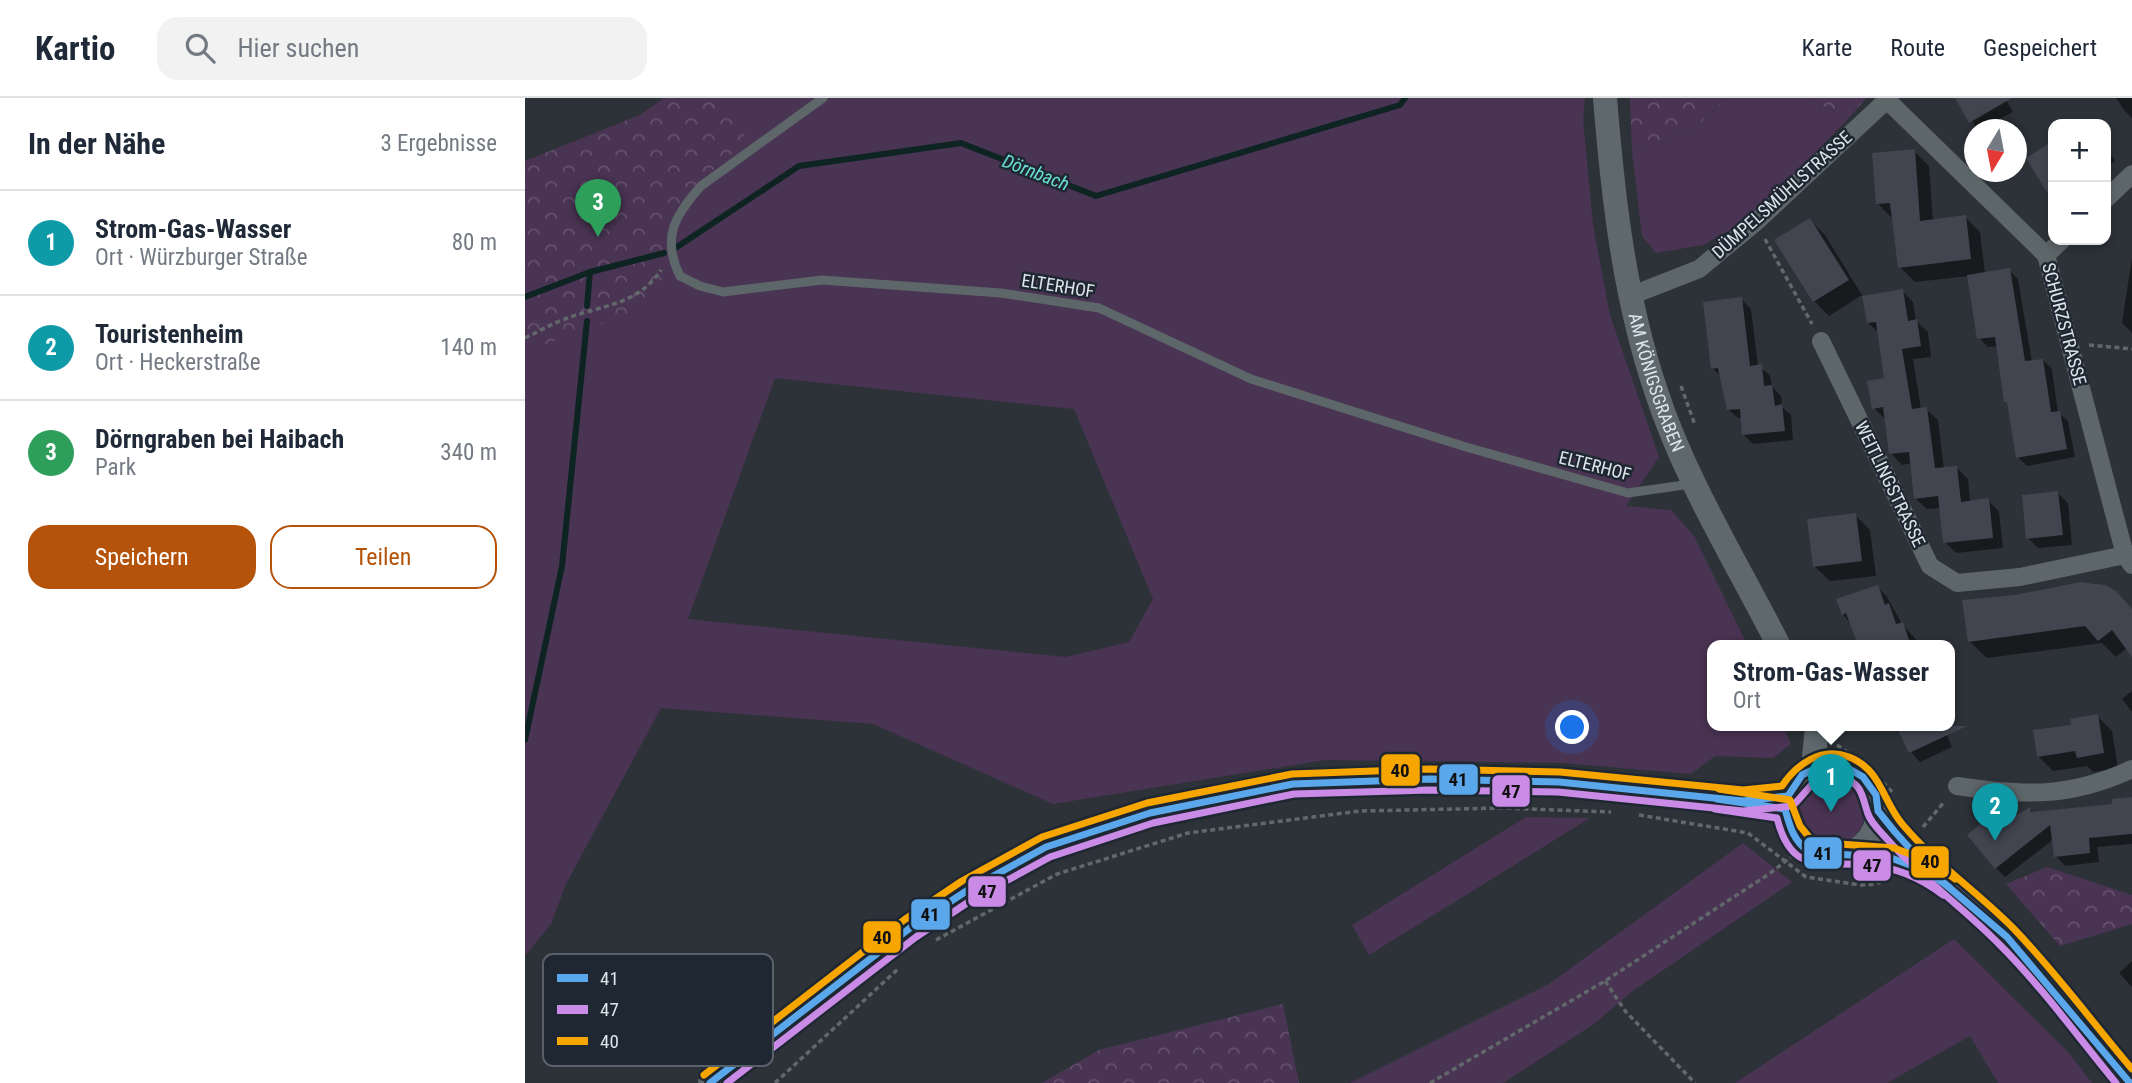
<!DOCTYPE html>
<html lang="de">
<meta charset="utf-8">
<style>
body{margin:0;font-family:"Roboto Condensed",sans-serif;background:#f2f2f3;color:#1f2937}
.controls{position:absolute;right:21px;top:21px;display:grid;overflow:hidden;border-radius:14px;box-shadow:0 4px 10px #0003}
.controls button{width:63px;height:63px;display:grid;place-items:center;padding:0;border:0;border-bottom:2px solid #e0e1e3;background:#fff;color:#1f2937;font:35px sans-serif}
.compass{position:absolute;left:1439px;top:21px;width:63px;height:63px;border-radius:50%;background:#fff;box-shadow:0 4px 10px #0003;rotate:190deg}
.you{position:absolute;left:1048px;top:630px;width:24px;height:24px;margin:-18px;border:5px solid #fff;border-radius:50%;background:#1a73e8;box-shadow:0 0 0 10px #1a73e833}
.badge{display:grid;place-items:center;width:46px;height:46px;border-radius:50%;background:#b45309;color:#fff;font-size:23px;font-weight:700}
.pin{position:absolute;translate:-50% -58px;filter:drop-shadow(0 2px 4px #0008)}
.pin::after{content:'';position:absolute;top:37px;width:24px;height:21px;background:inherit;clip-path:polygon(0 0,100% 0,50% 100%)}
.popup{position:absolute;left:1182px;top:542px;width:248px;height:91px;box-sizing:border-box;display:grid;place-content:center;border-radius:14px;background:#fff;filter:drop-shadow(0 2px 5px #0005);font-size:23px;white-space:nowrap;color:#747a83}
.popup b{font-size:26px;color:#1f2937}
.popup::after{content:'';position:absolute;left:50%;top:100%;margin-left:-14px;border:14px solid transparent;border-top-color:#fff}
.list{margin:0;padding:0;list-style:none}
h2{display:flex;justify-content:space-between;align-items:center;height:91px;margin:0;padding:0 28px;font-size:30px}
h2 small{font-size:23px;font-weight:400;color:#747a83}
.list li{display:grid;grid-template-columns:46px 1fr auto;gap:21px;align-items:center;box-sizing:border-box;height:105px;padding:0 28px;border-top:2px solid #e0e1e3}
.list b{display:block;font-size:26px;white-space:nowrap}
.list p{margin:0;font-size:23px;white-space:nowrap;color:#747a83}
.list em{font-size:23px;font-style:normal;color:#747a83}
.actions{display:flex;gap:14px;padding:21px 28px}
.actions a{flex:1;padding:16px 0;border:2px solid #b45309;border-radius:21px;text-align:center;font-size:24px;color:#b45309}
.actions .main{background:#b45309;color:#fff}
.icon{flex:none;width:38px;height:38px;fill:none;stroke:currentColor;stroke-width:2;stroke-linecap:round;stroke-linejoin:round}
.map{position:relative;flex:none;width:1607px;height:985px;overflow:hidden}
header{display:flex;align-items:center;gap:42px;box-sizing:border-box;height:98px;padding:0 35px;background:#fff;border-bottom:2px solid #e0e1e3}
header strong{font-size:33px}
nav{display:flex;gap:38px;margin-inline-start:auto;font-size:24px}
.search{width:490px;height:63px;background:#f2f2f3;display:flex;align-items:center;gap:18px;box-sizing:border-box;padding:0 24px;border-radius:21px;color:#747a83;font-size:26px}
main{display:flex}
aside{flex:1;background:#fff}
.map>svg:first-child{display:block}
.grass{fill:#4a3453;fill-rule:evenodd}
.forest{fill:url(#forest-crowns)}
.shadow{fill:#0007}
.lines{fill:none;stroke-linecap:round;stroke-linejoin:round}
.stream{stroke:#0d2422;stroke-width:6}
.building{fill:#424550}
.path{stroke:#61686c;stroke-width:3.5;stroke-dasharray:5 3.5;stroke-linecap:butt}
.lane{stroke:#5d6669;stroke-width:9}
.street{stroke:#5d6669;stroke-width:18}
.secondary{stroke:#5e686d;stroke-width:24}
.bus-1-casing{stroke:#1f2832;stroke-width:12}
.bus-2-casing{stroke:#1f2832;stroke-width:12}
.bus-3-casing{stroke:#1f2832;stroke-width:12}
.bus-1{stroke:#5aa8eb;stroke-width:7}
.bus-2{stroke:#ca8be6;stroke-width:7}
.bus-3{stroke:#f7a600;stroke-width:7}
.labels{text-anchor:middle;stroke-width:5;stroke-linejoin:round;paint-order:stroke}
.street-label{font-size:18px;fill:#dee4eb;stroke:#1f2832}
.water-label{font-size:19px;font-style:italic;fill:#69ded2;stroke:#1f2832}
.key{fill:#1f2832;stroke:#58606a;stroke-width:2}
.key-label{font-size:19px;fill:#dee4eb}
.line-badge{stroke:#1f2832;stroke-width:2.5}
.pale-badge-label{font-size:19px;text-anchor:middle;font-weight:bold;fill:#111}
</style>
<header>
<strong>Kartio</strong>
<div class="search"><svg class="icon" aria-label="search" viewBox="0 0 24 24"><circle cx="10" cy="10" r="6"/><path d="M15 15l6 6"/></svg>Hier suchen</div>
<nav><a>Karte</a><a>Route</a><a>Gespeichert</a></nav>
</header>
<main>
<aside>
<h2>In der Nähe<small>3 Ergebnisse</small></h2>
<ul class="list">
<li><span class="badge" style="background:#0f9aa8">1</span><div><b>Strom-Gas-Wasser</b><p>Ort · Würzburger Straße</p></div><em>80 m</em></li>
<li><span class="badge" style="background:#0f9aa8">2</span><div><b>Touristenheim</b><p>Ort · Heckerstraße</p></div><em>140 m</em></li>
<li><span class="badge" style="background:#2e9e5b">3</span><div><b>Dörngraben bei Haibach</b><p>Park</p></div><em>340 m</em></li>
</ul>
<div class="actions"><a class="main">Speichern</a><a>Teilen</a></div>
</aside>
<div class="map">
<svg width="1607" height="985" viewBox="0 0 1607 985">
<defs>
<pattern id="forest-crowns" width="20" height="18" patternUnits="userSpaceOnUse" patternTransform="scale(1.75)"><rect width="20" height="18" fill="#4a3453"/><path d="M2 6a3 3 0 1 1 6 0M12 15a3 3 0 1 1 6 0" fill="none" stroke="#64516c"/></pattern>
</defs>
<rect width="100%" height="100%" fill="#2d3238"/>
<g class="grass">
<path d="M176,0h884l-2,22 10,105 17,90 49,142 -33,49 45,4 23,26 54,110h-36v80h71l8,18 -18,14 -58,-2 -24,18 -128,-11 -238,-3 -272,44 -180,-80 -212,-16 -95,176 -15,40 -26,32v-672zM250,280l299,31 79,190 -24,43 -63,15 -378,-38z"/>
<polygon points="1202,0 1280,0 1324,20 1224,121 1178,147 1131,155 1117,138 1107,53 1171,29"/>
<circle cx="1307" cy="714" r="33"/>
<polygon points="1001,719 1065,720 844,857 827,827"/>
<polygon points="1218,745 1267,784 1105,895 1069,926 978,985 825,985 1024,886"/>
<polygon points="1429,841 1544,955 1567,985 1473,985 1445,938 1362,985 1210,985"/>
</g>
<g class="forest">
<polygon points="139,0 192,0 223,42 190,70 151,110 141,173 118,216 79,225 0,254 0,63 115,17"/>
<polygon points="1105,0 1202,0 1171,29 1107,53"/>
<polygon points="1280,0 1341,0 1324,20"/>
<polygon points="1522,769 1607,797 1607,826 1535,848 1481,786"/>
<polygon points="758,906 774,985 517,985 574,952"/>
</g>
<g class="shadow">
<polygon points="1432,0 1480,0 1488,14 1453,32"/>
<polygon points="1591,0 1607,0 1607,20 1599,12"/>
<polygon points="1560,21 1565,26 1551,26"/>
<polygon points="1581,49 1590,63 1581,68"/>
<polygon points="1389,53 1404,68 1408,123 1440,119 1455,134 1460,176 1484,172 1493,181 1507,264 1518,262 1527,271 1533,315 1543,323 1550,359 1502,368 1493,359 1473,248 1463,249 1454,240 1444,178 1390,184 1375,169 1367,120 1352,105"/>
<polygon points="1285,122 1300,137 1337,197 1304,218 1289,203"/>
<polygon points="1607,160 1607,235 1597,225"/>
<polygon points="1377,193 1388,204 1391,223 1403,234 1406,259 1388,261 1396,311 1401,311 1413,322 1419,371 1431,369 1443,381 1445,404 1463,402 1474,414 1478,450 1431,455 1420,444 1416,410 1402,411 1390,400 1387,365 1377,367 1366,355 1360,321 1349,310 1361,281 1354,235 1343,225"/>
<polygon points="1216,201 1226,211 1233,268 1245,277 1247,289 1256,298 1257,309 1266,317 1268,342 1228,346 1219,337 1217,320 1213,320 1203,311 1197,279 1187,270"/>
<polygon points="1533,395 1543,405 1547,447 1513,450 1503,440"/>
<polygon points="1330,417 1345,432 1351,478 1305,483 1290,469"/>
<polygon points="1568,485 1590,494 1602,550 1591,559 1577,545 1462,560 1444,543 1490,499"/>
<polygon points="1352,489 1362,499 1377,526 1397,548 1342,548 1318,516"/>
<polygon points="1607,593 1607,614 1597,601"/>
<polygon points="1572,618 1587,633 1593,670 1568,674 1562,668 1528,673 1513,658 1548,628"/>
<polygon points="1373,628 1418,628 1427,649 1395,664 1386,654"/>
<polygon points="1607,701 1607,746 1572,749 1574,764 1540,768 1531,758 1529,741 1480,779 1471,770 1470,716 1480,726 1505,711 1509,716 1589,707"/>
<polygon points="1607,863 1607,889 1594,875"/>
</g>
<g class="lines">
<g class="stream">
<polyline points="152,149 274,68 436,45 571,98 875,7 880,0"/>
<polyline points="0,199 65,174 139,155"/>
<polyline points="62,208 65,174"/>
<polyline points="0,642 37,468 62,223"/>
</g>
</g>
<g class="building">
<polygon points="1430,0 1487,0 1444,25"/>
<polygon points="1528,43 1528,104 1501,60"/>
<polygon points="1390,51 1395,123 1441,117 1446,161 1373,170 1365,105 1351,106 1347,55"/>
<polygon points="1285,120 1324,182 1288,204 1249,142"/>
<polygon points="1485,170 1500,263 1518,261 1526,314 1535,313 1542,351 1491,360 1482,304 1479,304 1470,239 1452,241 1442,177"/>
<polygon points="1378,191 1383,223 1392,221 1396,248 1377,251 1387,311 1402,309 1410,370 1432,368 1436,404 1464,400 1468,440 1418,445 1413,398 1389,401 1384,354 1364,356 1358,309 1347,311 1342,283 1359,280 1351,224 1342,225 1337,198"/>
<polygon points="1217,199 1225,268 1237,266 1239,288 1247,287 1250,308 1257,306 1260,333 1217,337 1215,311 1202,312 1193,270 1186,271 1178,204"/>
<polygon points="1533,393 1538,437 1501,441 1497,397"/>
<polygon points="1331,415 1337,463 1288,469 1282,421"/>
<polygon points="1556,484 1580,487 1591,493 1607,511 1607,559 1587,532 1573,543 1560,528 1443,544 1437,502 1490,497"/>
<polygon points="1353,487 1360,507 1364,505 1371,526 1378,524 1386,548 1333,548 1321,515 1317,517 1311,501"/>
<polygon points="1573,616 1579,655 1552,660 1550,653 1512,659 1508,632 1546,627 1545,621"/>
<polygon points="1371,628 1442,628 1384,655"/>
<polygon points="1607,699 1607,736 1564,740 1565,755 1529,759 1525,727 1470,771 1442,737 1470,714 1479,725 1505,709 1506,714 1587,706 1587,701"/>
</g>
<g class="lines">
<g class="path">
<polyline points="1240,141 1287,226"/>
<path d="M0,240c13,-6 26,-14 40,-19 36,-14 72,-13 96,-49"/>
<polyline points="1564,247 1607,251"/>
<polyline points="1156,288 1170,327"/>
<polyline points="1312,647 1341,666 1367,694"/>
<polyline points="1114,717 1223,735 1281,779 1336,787 1352,786 1357,782"/>
<polyline points="1398,729 1420,703"/>
<polyline points="411,842 532,776 663,735 835,713 978,710 1086,714"/>
<polyline points="1080,883 1101,914 1170,985"/>
<polyline points="250,985 374,870"/>
<polyline points="905,985 1080,883 1244,776 1279,749"/>
</g>
<path class="lane" d="M298,0l-122,88c-26,29 -40,52 -21,90l20,10 23,6 99,-12 179,13 98,15 152,71 215,68 162,46 63,-9"/>
<g class="street">
<polyline points="1362,2 1521,157 1600,457 1607,467"/>
<polyline points="1581,101 1607,76"/>
<polyline points="1521,157 1537,142"/>
<polyline points="1105,198 1174,171 1231,124 1364,0"/>
<polyline points="1296,243 1405,468 1432,485 1495,479 1600,457"/>
<path d="M1432,688c67,10 112,12 175,-17"/>
</g>
<g class="secondary">
<path id="s1" d="M1080,0c8,99 19,198 51,293 29,89 81,172 123,255"/>
<circle cx="1307" cy="713" r="46"/>
<polyline points="1288,670 1292,628"/>
<polyline points="1353,713 1406,774 1482,839 1605,985"/>
<polyline points="1325,756 1356,758 1406,774"/>
<polyline points="185,985 385,830 443,792 521,749 625,715 768,686 904,681 1034,684 1218,703 1260,711"/>
</g>
<g class="bus-1-casing">
<g id="bus-1">
<path d="M1192,701l68,10c5,18 8,31 24,43l82,6 35,13 23,16"/>
<polyline points="185,985 385,830 443,792 521,749 625,715 768,686 904,681 1034,684 1218,703 1263,698 1277,677 1298,667 1319,668 1338,679 1351,697 1353,713 1370,734 1406,774 1482,839 1605,985"/>
</g>
</g>
<g class="bus-2-casing">
<g id="bus-2">
<path d="M1190,711l62,9c14,57 44,43 90,47 28,2 54,13 76,30"/>
<path d="M202,985l189,-146 57,-38 77,-42 103,-34 141,-29 135,-4 129,2 185,19 49,-5c16,-13 24,-39 51,-29 20,8 19,20 25,37 3,9 13,18 19,25 36,41 76,68 113,106 42,42 78,92 116,138"/>
</g>
</g>
<g class="bus-3-casing">
<g id="bus-3">
<polyline points="1194,691 1265,702 1275,728 1288,744 1369,750 1406,764 1430,781"/>
<path d="M179,977l200,-155 58,-39 80,-44 105,-34 145,-29 137,-5 131,3 183,18 39,-4c14,-21 39,-40 67,-29 33,13 33,44 54,68 35,41 76,68 112,105 42,44 78,93 117,139"/>
</g>
</g>
<use href="#bus-1" class="bus-1"/>
<use href="#bus-2" class="bus-2"/>
<use href="#bus-3" class="bus-3"/>
</g>
<g class="labels">
<g class="street-label">
<text transform="translate(1257 97) rotate(-42)" y="6">DÜMPELSMÜHLSTRASSE</text>
<text transform="translate(533 188) rotate(9)" y="6">ELTERHOF</text>
<text transform="translate(1539 226) rotate(75)" y="6">SCHURZSTRASSE</text>
<text dy="6" stroke="none"><textPath href="#s1" startOffset="290">AM KÖNIGSGRABEN</textPath></text>
<text transform="translate(1070 368) rotate(14)" y="6">ELTERHOF</text>
<text transform="translate(1365 386) rotate(64)" y="6">WEITLINGSTRASSE</text>
</g>
<g class="water-label">
<text transform="translate(511 74) rotate(21)" y="7">Dörnbach</text>
</g>
</g>
<rect x="18" y="856" width="230" height="112" rx="10" class="key"/>
<rect x="32" y="876" width="31" height="8" fill="#5aa8eb"/>
<rect x="32" y="907" width="31" height="9" fill="#ca8be6"/>
<rect x="32" y="939" width="31" height="8" fill="#f7a600"/>
<g class="key-label">
<text x="75" y="887">41</text>
<text x="75" y="918">47</text>
<text x="75" y="950">40</text>
</g>
<g class="line-badge">
<rect x="855" y="655" width="41" height="34" rx="7" fill="#f7a600"/>
<rect x="913" y="665" width="41" height="33" rx="7" fill="#5aa8eb"/>
<rect x="966" y="676" width="40" height="34" rx="7" fill="#ca8be6"/>
<rect x="1278" y="738" width="40" height="34" rx="7" fill="#5aa8eb"/>
<rect x="1385" y="747" width="40" height="34" rx="7" fill="#f7a600"/>
<rect x="1327" y="751" width="40" height="33" rx="7" fill="#ca8be6"/>
<rect x="442" y="777" width="40" height="33" rx="7" fill="#ca8be6"/>
<rect x="385" y="800" width="41" height="33" rx="7" fill="#5aa8eb"/>
<rect x="337" y="822" width="40" height="34" rx="7" fill="#f7a600"/>
</g>
<g class="pale-badge-label">
<text x="875" y="679">40</text>
<text x="933" y="688">41</text>
<text x="986" y="700">47</text>
<text x="1298" y="762">41</text>
<text x="1405" y="770">40</text>
<text x="1347" y="774">47</text>
<text x="462" y="800">47</text>
<text x="405" y="823">41</text>
<text x="357" y="846">40</text>
</g>
</svg>
<div class="controls">
<button>+</button>
<button>−</button>
</div>
<svg class="compass" viewBox="-18 -18 36 36"><path d="M0-13l5 13h-10z" fill="#e53935"/><path d="M0 13l5-13h-10z" fill="#747a83"/></svg>
<div class="you"></div>
<div class="pin badge" style="left:1306px;top:714px;background:#0f9aa8">1</div>
<div class="popup"><b>Strom-Gas-Wasser</b>Ort</div>
<div class="pin badge" style="left:1470px;top:743px;background:#0f9aa8">2</div>
<div class="pin badge" style="left:73px;top:139px;background:#2e9e5b">3</div>
</div>
</main>
